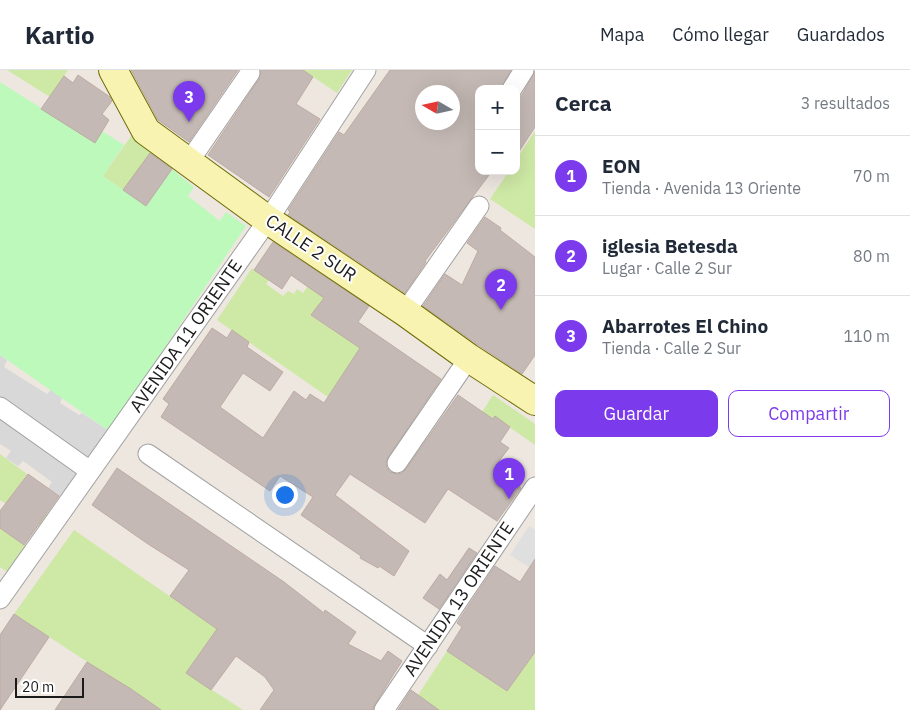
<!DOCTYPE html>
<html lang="es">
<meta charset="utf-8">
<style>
body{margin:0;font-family:"IBM Plex Sans",sans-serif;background:#f6f6f7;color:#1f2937}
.controls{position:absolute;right:15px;top:15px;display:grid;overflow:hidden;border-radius:10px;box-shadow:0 5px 20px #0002}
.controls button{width:45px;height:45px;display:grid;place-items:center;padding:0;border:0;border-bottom:1px solid #e0e1e3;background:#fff;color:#1f2937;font:25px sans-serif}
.compass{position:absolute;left:415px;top:15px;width:45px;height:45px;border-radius:50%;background:#fff;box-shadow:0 5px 20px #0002;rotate:279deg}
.scale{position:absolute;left:15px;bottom:12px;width:69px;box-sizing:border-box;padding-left:5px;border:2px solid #1b1b1b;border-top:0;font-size:14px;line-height:18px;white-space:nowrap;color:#1b1b1b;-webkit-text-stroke:4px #fff;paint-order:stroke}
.you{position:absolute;left:284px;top:424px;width:18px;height:18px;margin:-12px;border:4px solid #fff;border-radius:50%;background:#1a73e8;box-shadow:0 0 0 8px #1a73e833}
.badge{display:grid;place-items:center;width:32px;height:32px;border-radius:50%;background:#7c3aed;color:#fff;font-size:16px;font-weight:700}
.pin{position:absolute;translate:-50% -41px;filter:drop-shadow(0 1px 2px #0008)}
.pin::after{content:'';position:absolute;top:26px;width:18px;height:15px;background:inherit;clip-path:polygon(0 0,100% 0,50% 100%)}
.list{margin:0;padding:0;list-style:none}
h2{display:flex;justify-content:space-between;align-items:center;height:65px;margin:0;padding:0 20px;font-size:21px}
h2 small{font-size:16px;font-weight:400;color:#747a83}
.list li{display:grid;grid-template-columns:32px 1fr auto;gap:15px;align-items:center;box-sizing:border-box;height:80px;padding:0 20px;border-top:1px solid #e0e1e3}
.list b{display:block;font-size:19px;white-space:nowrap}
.list p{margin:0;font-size:16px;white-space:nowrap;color:#747a83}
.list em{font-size:16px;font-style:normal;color:#747a83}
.actions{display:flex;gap:10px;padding:15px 20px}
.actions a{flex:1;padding:11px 0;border:1px solid #7c3aed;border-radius:10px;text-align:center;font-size:18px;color:#7c3aed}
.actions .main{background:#7c3aed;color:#fff}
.map{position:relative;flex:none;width:535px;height:640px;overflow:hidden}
header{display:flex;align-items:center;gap:30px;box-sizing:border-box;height:70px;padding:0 25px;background:#fff;border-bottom:1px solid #e0e1e3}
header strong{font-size:24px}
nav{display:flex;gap:28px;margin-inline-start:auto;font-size:18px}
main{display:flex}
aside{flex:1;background:#fff}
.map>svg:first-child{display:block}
.residential{fill:#d9d8d8}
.grass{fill:#cee8a5}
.park{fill:#bef9bc}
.parking{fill:#dfdfdf}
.building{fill:#c4b9b4;stroke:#beaba3;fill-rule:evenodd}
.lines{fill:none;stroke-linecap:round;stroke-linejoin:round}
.street-casing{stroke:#a2a2a2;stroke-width:21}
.secondary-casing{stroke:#6f6d05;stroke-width:30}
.street{stroke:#fff;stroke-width:19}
.secondary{stroke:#f9f3b2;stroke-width:28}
.labels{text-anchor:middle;stroke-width:4;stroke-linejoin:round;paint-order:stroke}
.street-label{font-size:18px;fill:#1b1b1b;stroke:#fff}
</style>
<header>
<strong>Kartio</strong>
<nav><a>Mapa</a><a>Cómo llegar</a><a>Guardados</a></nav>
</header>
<main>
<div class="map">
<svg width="535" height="640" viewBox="0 0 535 640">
<rect width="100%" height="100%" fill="#ede7e0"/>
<g class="residential">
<polygon points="0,285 7,290 4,297 47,324 51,320 62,328 60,333 79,345 82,343 109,361 87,391 0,330"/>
<polygon points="0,342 81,399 62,428 48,418 52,412 23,391 18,396 6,388 11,381 0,374"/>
</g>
<g class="grass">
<polygon points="7,0 68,0 50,27"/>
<polygon points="303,0 352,0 337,23"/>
<polygon points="535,61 535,159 490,129 509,101 516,101 516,90"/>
<polygon points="134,62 151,83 123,120 103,106"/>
<polygon points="252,198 269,210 266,214 283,226 288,221 294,224 297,219 303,223 316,204 332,215 312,246 360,278 328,327 217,250"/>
<polygon points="493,325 535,354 535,375 495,347 492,350 482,342"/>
<polygon points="0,384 27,404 14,422 49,446 41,457 0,430"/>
<polygon points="0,458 27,477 9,503 0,497"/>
<polygon points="74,460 217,559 186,603 243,640 161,640 14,544"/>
<polygon points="447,581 506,621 535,582 535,640 439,640 418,625"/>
</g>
<polygon class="park" points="0,12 95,72 102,61 124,75 103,106 146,136 172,99 194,117 188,126 220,151 226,142 246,156 109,361 0,285"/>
<polygon class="parking" points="529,456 535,460 535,501 510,485"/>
<g class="building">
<polygon points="131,0 238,0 189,72 158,50"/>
<polygon points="261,0 303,0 313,7 296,34 320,49 269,127 208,85 259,9"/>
<path d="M390,0h121l-10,19h-22v82h13l-67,90 1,1 -21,31 -117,-78 2,-3 -2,-2 51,-78 5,3zM422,22h30v30h-30z"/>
<polygon points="535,1 535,57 516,86 516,29 522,25"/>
<polygon points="78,5 110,27 112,31 102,44 109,50 95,73 41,39 64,6 73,13"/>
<polygon points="150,83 172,99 146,136 123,120"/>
<polygon points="485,147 501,158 500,160 535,187 535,285 522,304 478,275 423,236 445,204 462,215 478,181 467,173"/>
<polygon points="273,172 369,236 358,252 441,309 388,387 386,393 387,398 390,402 397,404 402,403 406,399 458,325 493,349 495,346 510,357 500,372 509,378 493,399 521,418 497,451 448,419 425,453 350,404 335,425 409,481 394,506 379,496 378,498 360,488 361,486 301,445 313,427 280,406 270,421 161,347 169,334 163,329 212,258 227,268 232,260 249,272 247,277 283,302 270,321 243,303 220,337 263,368 294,321 306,330 310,324 324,333 360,278 311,245 324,228 291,205 282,219 254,200"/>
<polygon points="117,398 284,512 324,543 325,540 356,562 348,574 381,591 388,581 402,591 375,634 373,640 260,640 274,620 265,607 236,586 211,620 186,603 217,559 170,526 189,500 148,474 92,435"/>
<polygon points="28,404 59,426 24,475 0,458 0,441"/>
<polygon points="469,478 477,483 439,539 423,528 440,504 447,510"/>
<polygon points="535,489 535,582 507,621 447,581 462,557 457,553 495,496 520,512"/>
<polygon points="14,544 49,567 0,640 0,565"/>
<polygon points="87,592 131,619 161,640 55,640"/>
<polygon points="411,620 439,640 398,640"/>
</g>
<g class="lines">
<g class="street-casing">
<g id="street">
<polyline points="512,19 524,0"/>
<polyline points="188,93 250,3"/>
<polyline points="405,242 479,136"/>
<polyline points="0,337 90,401"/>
<polyline points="148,384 428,576"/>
<polyline points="397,393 469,288"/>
<polyline points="0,529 268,150 366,0"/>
<polyline points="384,640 535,417"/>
</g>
</g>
<g class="secondary-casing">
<polyline id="secondary" points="113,0 146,61 268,150 405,242 469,288 535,331"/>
</g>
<use href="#street" class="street"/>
<use href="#secondary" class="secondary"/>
</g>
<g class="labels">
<g class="street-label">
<text transform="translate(311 178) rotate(34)" y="6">CALLE 2 SUR</text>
<text transform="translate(186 266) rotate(-55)" y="6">AVENIDA 11 ORIENTE</text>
<text transform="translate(459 529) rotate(-56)" y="6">AVENIDA 13 ORIENTE</text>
</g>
</g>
</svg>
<div class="controls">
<button>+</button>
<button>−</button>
</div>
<svg class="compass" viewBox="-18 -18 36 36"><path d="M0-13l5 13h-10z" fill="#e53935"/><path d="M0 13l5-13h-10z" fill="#747a83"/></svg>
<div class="scale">20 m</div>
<div class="you"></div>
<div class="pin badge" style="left:509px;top:429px">1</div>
<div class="pin badge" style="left:501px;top:240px">2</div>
<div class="pin badge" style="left:189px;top:52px">3</div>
</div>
<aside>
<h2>Cerca<small>3 resultados</small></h2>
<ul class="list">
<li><span class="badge">1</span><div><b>EON</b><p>Tienda · Avenida 13 Oriente</p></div><em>70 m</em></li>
<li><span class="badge">2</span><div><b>iglesia Betesda</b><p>Lugar · Calle 2 Sur</p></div><em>80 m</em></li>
<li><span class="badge">3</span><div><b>Abarrotes El Chino</b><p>Tienda · Calle 2 Sur</p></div><em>110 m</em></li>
</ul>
<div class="actions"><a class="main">Guardar</a><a>Compartir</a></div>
</aside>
</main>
